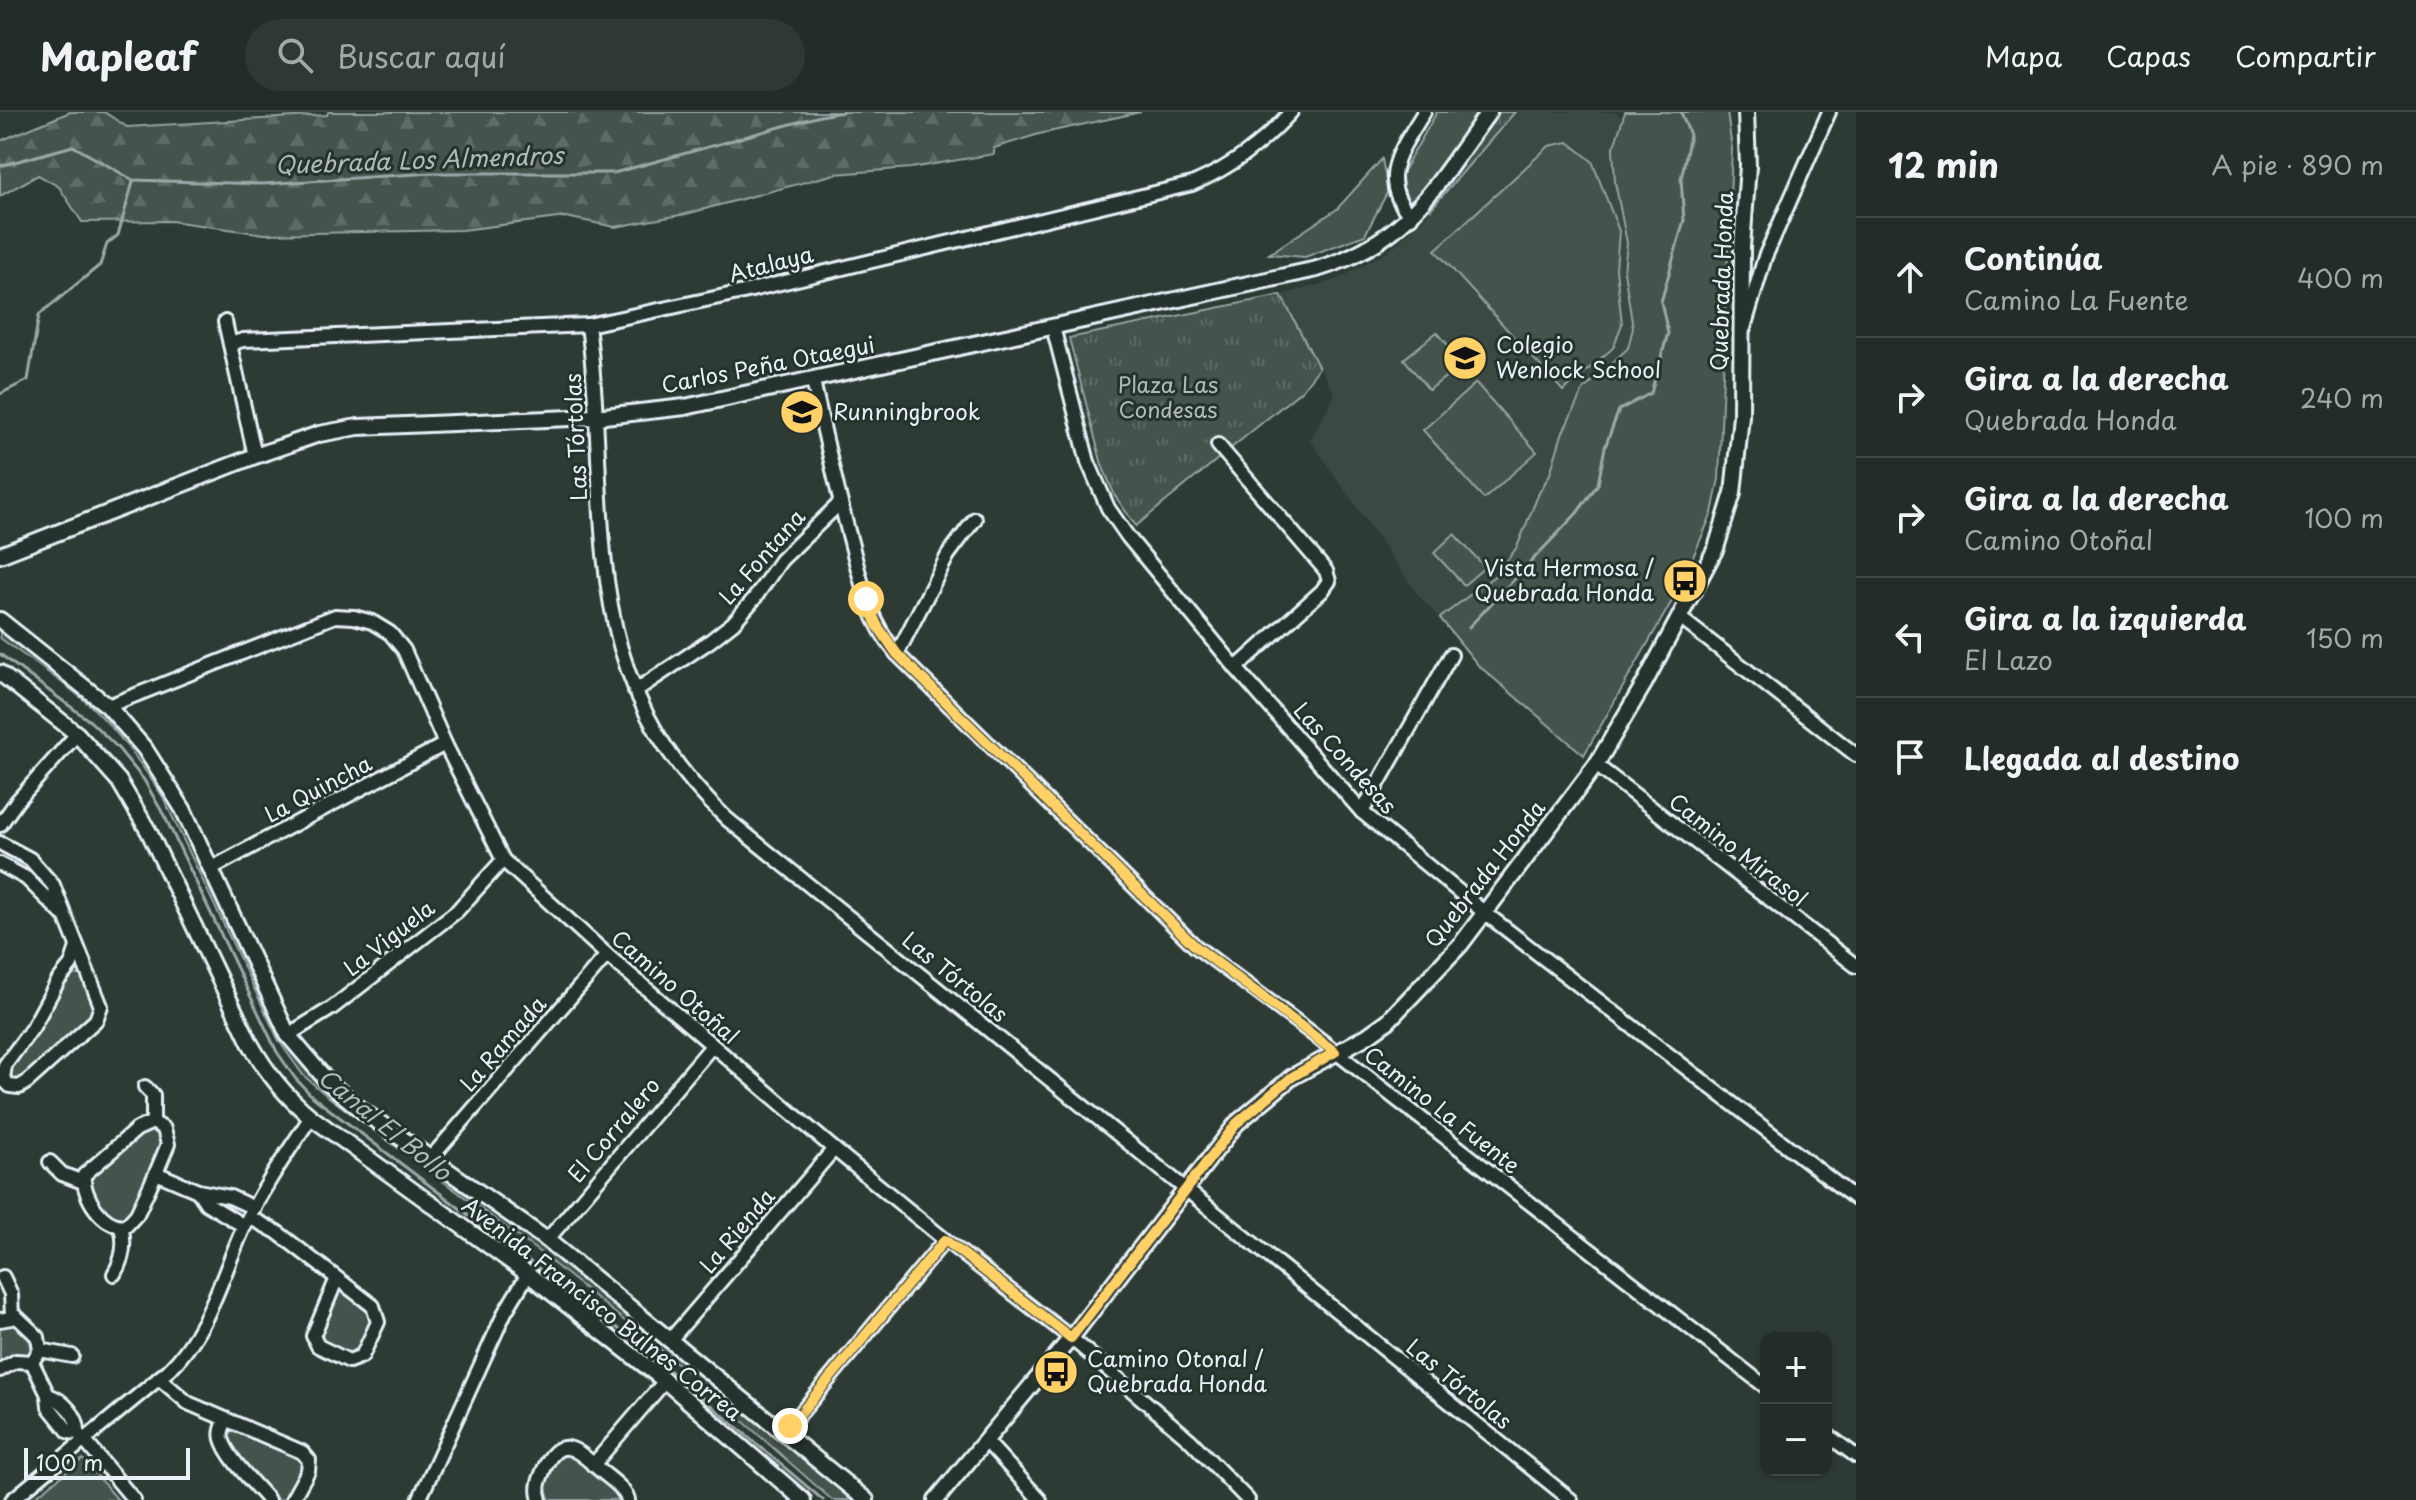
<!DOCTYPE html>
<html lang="es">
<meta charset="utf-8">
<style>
body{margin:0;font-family:"Playpen Sans",sans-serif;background:#2e3834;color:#f1f3f6}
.controls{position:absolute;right:24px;bottom:24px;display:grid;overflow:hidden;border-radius:16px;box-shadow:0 2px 6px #0004}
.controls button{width:72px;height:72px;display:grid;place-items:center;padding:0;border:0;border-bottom:2px solid #3f4845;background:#222c28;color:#f1f3f6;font:40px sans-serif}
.scale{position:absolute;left:24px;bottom:20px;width:166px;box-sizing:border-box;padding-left:8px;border:4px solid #e8f1f8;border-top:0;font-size:22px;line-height:28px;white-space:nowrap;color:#e8f1f8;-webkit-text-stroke:6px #26332d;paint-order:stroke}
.stop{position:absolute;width:24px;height:24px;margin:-18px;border:6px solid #ffd166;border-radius:50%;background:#fff}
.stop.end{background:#ffd166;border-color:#fff;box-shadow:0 2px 8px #0008}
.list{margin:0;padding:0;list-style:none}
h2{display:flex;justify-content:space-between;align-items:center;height:104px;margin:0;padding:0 32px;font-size:34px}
h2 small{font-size:26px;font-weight:400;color:#a2a7a8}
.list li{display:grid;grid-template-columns:52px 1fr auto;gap:24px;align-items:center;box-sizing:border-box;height:120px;padding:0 32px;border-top:2px solid #3f4845}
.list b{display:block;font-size:30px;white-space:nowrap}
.list p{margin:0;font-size:26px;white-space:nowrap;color:#a2a7a8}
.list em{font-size:26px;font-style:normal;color:#a2a7a8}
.icon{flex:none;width:44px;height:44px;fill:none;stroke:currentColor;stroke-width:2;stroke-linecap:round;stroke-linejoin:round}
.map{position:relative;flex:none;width:1856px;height:1388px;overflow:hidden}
header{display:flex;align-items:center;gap:48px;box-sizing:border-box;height:112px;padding:0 40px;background:#222c28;border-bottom:2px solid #3f4845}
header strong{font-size:38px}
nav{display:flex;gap:44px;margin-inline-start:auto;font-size:28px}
.search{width:560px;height:72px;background:#2e3834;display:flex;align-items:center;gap:20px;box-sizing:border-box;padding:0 28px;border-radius:44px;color:#a2a7a8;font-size:30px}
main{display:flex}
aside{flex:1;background:#222c28}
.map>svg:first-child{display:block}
.built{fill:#3b4843}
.grass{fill:#45524e;stroke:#96a2a3;stroke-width:2}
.forest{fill:url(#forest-firs);stroke:#96a2a3;stroke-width:2}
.park{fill:url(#park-tufts);stroke:#96a2a3;stroke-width:2}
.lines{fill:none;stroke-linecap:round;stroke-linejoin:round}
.stream{stroke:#9da8a9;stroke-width:3}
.minor-casing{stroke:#e8f1f8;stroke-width:18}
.tertiary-casing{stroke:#e8f1f8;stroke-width:20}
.minor{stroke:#26332d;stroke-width:12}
.tertiary{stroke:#26332d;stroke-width:14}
.route{stroke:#ffd166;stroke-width:10}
.labels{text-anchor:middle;stroke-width:6;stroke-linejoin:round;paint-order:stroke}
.street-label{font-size:22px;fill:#e8f1f8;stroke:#26332d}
.poi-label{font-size:22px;fill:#e8f1f8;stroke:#26332d;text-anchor:start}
.park-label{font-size:22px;fill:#afb9bc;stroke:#26332d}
.water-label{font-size:24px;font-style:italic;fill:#b0babd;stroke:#26332d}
</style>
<header>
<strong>Mapleaf</strong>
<div class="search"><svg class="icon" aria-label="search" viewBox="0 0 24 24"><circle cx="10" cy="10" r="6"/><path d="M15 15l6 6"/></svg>Buscar aquí</div>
<nav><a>Mapa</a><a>Capas</a><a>Compartir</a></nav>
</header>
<main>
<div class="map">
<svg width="1856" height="1388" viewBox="0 0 1856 1388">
<defs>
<pattern id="forest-firs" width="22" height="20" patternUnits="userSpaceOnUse" patternTransform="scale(2)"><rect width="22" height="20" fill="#45524e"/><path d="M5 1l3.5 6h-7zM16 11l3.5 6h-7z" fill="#606b68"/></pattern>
<pattern id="park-tufts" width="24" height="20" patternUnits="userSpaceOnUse" patternTransform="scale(2)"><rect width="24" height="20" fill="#45524e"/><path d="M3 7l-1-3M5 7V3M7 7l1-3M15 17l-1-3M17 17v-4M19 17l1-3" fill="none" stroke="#606b68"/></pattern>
</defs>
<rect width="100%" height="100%" fill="#2e3b35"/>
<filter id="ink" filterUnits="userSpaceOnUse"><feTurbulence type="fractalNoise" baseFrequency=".0125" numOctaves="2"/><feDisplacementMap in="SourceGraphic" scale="16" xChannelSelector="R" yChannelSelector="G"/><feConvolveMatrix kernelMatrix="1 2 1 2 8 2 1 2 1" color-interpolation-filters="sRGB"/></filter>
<g filter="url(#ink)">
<polygon class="built" points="1515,0 1616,0 1622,6 1613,38 1615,70 1627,131 1624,159 1633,216 1628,236 1583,278 1572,298 1550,362 1539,381 1517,435 1497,462 1440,506 1419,484 1310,328 1335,283 1281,183 1336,168 1387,140 1417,113"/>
<g class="grass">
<polygon points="1437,0 1478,0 1421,80 1409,89 1405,87 1401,67 1403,59"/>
<polygon points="1625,0 1727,0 1732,37 1719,367 1712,401 1680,475 1584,643 1478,553 1440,506 1497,462 1517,435 1539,381 1550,362 1562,322 1583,278 1628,236 1633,216 1624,159 1627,131 1615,70 1613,38"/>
<polygon points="1568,30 1592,49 1619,119 1616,157 1622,212 1613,236 1563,279 1435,138 1549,34"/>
<polygon points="1382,47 1388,79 1365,123 1305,145 1269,142 1337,97"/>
<polygon points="1437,220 1463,251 1429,278 1404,247"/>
<polygon points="1476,271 1537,340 1484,387 1423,318"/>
<polygon points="1454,422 1485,455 1464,473 1434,441"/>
<path d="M0,515l82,59 78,87 99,211 24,54 44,45 219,159 314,258h-28l-149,-132 -144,-116 -213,-157 -23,-20 -24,-34 -116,-244c-20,-31 -42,-62 -69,-88 -28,-26 -63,-48 -94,-71z"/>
<path d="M75,862l8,2c8,15 15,25 7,42l-69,64h-7l-5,-5 1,-12 53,-83z"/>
<polygon points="156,1014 162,1027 152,1061 125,1111 109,1110 86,1079 87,1063 146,1015"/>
<polygon points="336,1171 374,1205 356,1240 343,1246 315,1227"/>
<path d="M227,1313l77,29 3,17 -16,29 -21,-1c-17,-20 -46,-46 -43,-74z"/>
<path d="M567,1342l6,1 40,35 6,10h-69c-10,-17 -1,-39 17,-46z"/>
<polygon points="83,1347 118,1388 31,1388"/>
</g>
<polygon class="forest" points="70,0 104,0 127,15 327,3 328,0 1141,0 1039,22 994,36 994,42 911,56 835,62 686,102 615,115 566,105 462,118 264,122 171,109 82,110 59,75 38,63 0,84 0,29"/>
<g class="park">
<polygon points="1500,0 1515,0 1430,98"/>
<polygon points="1281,183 1319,256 1302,278 1136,414 1115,384 1102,353 1069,226"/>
<polygon points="14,1209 30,1225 36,1237 30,1244 12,1244 0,1252 0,1214"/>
</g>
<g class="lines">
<g class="stream">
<polyline points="0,54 73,34 133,68 263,72 431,61 614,61 820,4 843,0"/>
<polyline points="0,282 28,268 39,203 100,153 107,132 118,123 133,70"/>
<polyline points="1469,515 1577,401 1598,372 1605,335 1619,298 1651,281 1668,221 1661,190 1684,108 1681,67 1690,23 1681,0"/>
<polyline points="0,542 91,610 117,635 144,668 166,707 277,940 295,966 313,985 636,1230 823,1388"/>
</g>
<g class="minor-casing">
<g id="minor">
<path d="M1411,105c-35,-39 -9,-68 13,-105"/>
<polyline points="225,210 255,344"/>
<path d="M588,213c25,189 -18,346 139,494l844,681"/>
<polyline points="1053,215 1088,350 1108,396 1128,425 1236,556 1362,700 1485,801 1856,1087"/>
<polyline points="1744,216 1765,145 1829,0"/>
<path d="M230,232l13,-4 345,-15 155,-33 449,-108c40,-17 70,-40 99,-72"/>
<path d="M813,269c12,54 23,107 38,161 10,40 18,79 46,112l298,292 114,85 457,356"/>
<polyline points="1218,333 1326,459 1329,469 1322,479 1236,556"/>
<polyline points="1680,506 1856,643"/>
<polyline points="897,542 948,443 975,407"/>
<polyline points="635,579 710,529 733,511 754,487 781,448 840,391"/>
<polyline points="108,594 335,504 354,505 372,510 390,521 404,538 445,632 503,748 607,843 834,1037 945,1128 1071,1226 1190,1328 1248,1388"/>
<polyline points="1596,653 1856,854"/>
<polyline points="1362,700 1451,543"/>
<polyline points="0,713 17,689 77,622"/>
<polyline points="0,731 30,747 53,773 101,894 96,908 27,970 19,975 10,974 3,967 5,953 33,915 58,869 71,853 77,835"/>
<polyline points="0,752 26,766 62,802"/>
<polyline points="210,757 445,632"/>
<polyline points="288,923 332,896 457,799 503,748"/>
<polyline points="145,975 153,983 153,1010"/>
<path d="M153,1010l11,7 4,15 -12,29 -19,41 -11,12c-23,2 -44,-30 -42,-51l53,-46z"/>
<polyline points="430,1047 607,843"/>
<polyline points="50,1050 62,1062 83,1070"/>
<polyline points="156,1061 198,1079 230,1085 254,1096"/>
<polyline points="198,1079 206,1091 244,1114"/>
<polyline points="249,1105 277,1120 373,1194 378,1210 362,1244 349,1249 318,1234 313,1224 337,1166"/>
<polyline points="547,1128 712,934"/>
<path d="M114,1162c9,-15 12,-30 7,-47"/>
<polyline points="3,1165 11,1182 12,1204"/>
<polyline points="0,1208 17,1205 38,1225 40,1238 32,1250"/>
<polyline points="671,1227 834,1037"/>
<polyline points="40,1238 72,1244"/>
<polyline points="32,1250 48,1283 49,1295 69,1320 78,1321 84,1328 134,1388"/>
<polyline points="0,1258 16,1249 32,1250"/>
<polyline points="159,1266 188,1291 302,1340 309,1348 308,1359 292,1388"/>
<path d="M48,1283c15,5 31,21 30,38"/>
<path d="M226,1308c-3,6 -6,12 -4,19 6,20 33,45 46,61"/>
<polyline points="784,1321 945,1128"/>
<polyline points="1826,1322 1856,1344"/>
<polyline points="986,1329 1040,1388"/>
<polyline points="593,1353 665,1269"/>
<path d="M12,1388l157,-130c39,-38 52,-92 74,-141 18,-39 44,-76 68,-112"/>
<polyline points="419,1388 505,1200 528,1162"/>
<path d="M540,1388c-4,-12 -1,-19 4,-31 17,-39 36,-16 58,3 10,8 22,16 26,28"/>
</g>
</g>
<g class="tertiary-casing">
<g id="tertiary">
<path d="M0,443l255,-99 64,-22 39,-7 237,-10 90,-10 632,-138c93,-27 119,-86 172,-157"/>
<polyline points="0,508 108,594 145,637 183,697 288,923 328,970 364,1000 547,1128 866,1388"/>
<path d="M0,561l77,61 42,47 30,51 101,211c16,29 35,53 61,74l217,157 137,107 138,119"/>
<polyline points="936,1388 1071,1226 1237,1011 1292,965 1367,924 1388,909 1461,832 1596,653 1644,572 1716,436 1733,381 1741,304 1742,135 1748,54 1746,0"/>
</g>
</g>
<use href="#minor" class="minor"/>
<use href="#tertiary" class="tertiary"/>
</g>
</g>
<g class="lines" filter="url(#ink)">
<polyline class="route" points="790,1314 945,1128 1071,1226 1237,1011 1292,965 1335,940 1195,834 897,542 877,513 866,487"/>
</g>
<defs>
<g id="school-disc" transform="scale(2.3)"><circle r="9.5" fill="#ffd166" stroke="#26332d"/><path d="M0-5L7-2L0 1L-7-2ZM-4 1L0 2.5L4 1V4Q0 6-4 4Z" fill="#111"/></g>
<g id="bus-disc" transform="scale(2.3)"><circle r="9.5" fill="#ffd166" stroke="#26332d"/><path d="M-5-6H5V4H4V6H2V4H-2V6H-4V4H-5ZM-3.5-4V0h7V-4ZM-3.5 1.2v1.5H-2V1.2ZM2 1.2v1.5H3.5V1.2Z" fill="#111"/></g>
</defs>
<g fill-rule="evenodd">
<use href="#school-disc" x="1465" y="246"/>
<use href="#school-disc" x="802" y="300"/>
<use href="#bus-disc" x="1685" y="469"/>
<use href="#bus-disc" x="1056" y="1260"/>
</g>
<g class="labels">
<g class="street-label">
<text transform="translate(771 152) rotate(-14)" y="8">Atalaya</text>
<text transform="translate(1722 169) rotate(-88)" y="8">Quebrada Honda</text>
<text transform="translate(768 253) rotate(-11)" y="8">Carlos Peña Otaegui</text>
<text transform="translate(576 325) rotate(-93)" y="8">Las Tórtolas</text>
<text transform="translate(762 445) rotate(-49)" y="8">La Fontana</text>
<text transform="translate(1345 646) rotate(48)" y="8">Las Condesas</text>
<text transform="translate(318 677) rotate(-28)" y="8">La Quincha</text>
<text transform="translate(1738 738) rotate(38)" y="8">Camino Mirasol</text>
<text transform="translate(1485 762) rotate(-52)" y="8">Quebrada Honda</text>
<text transform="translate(389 826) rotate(-38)" y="8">La Viguela</text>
<text transform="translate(955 865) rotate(39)" y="8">Las Tórtolas</text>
<text transform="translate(675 875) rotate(41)" y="8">Camino Otoñal</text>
<text transform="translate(503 932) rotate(-49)" y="8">La Ramada</text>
<text transform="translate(1442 998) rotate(38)" y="8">Camino La Fuente</text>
<text transform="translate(614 1018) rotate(-50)" y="8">El Corralero</text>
<text transform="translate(737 1119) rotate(-50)" y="8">La Rienda</text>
<text transform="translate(602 1197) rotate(38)" y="8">Avenida Francisco Bulnes Correa</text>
<text transform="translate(1459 1272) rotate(39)" y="8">Las Tórtolas</text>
</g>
<g class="poi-label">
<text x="1496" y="241">Colegio<tspan x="1496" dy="25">Wenlock School</tspan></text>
<text x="833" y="308">Runningbrook</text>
<text x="1654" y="464" text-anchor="end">Vista Hermosa /<tspan x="1654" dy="25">Quebrada Honda</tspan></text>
<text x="1087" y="1255">Camino Otonal /<tspan x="1087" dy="25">Quebrada Honda</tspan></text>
</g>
<g class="park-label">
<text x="1168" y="281">Plaza Las<tspan x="1168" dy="25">Condesas</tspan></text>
</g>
<g class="water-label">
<text transform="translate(419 49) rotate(-2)" y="8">Quebrada Los Almendros</text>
<text transform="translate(384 1013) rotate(39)" y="8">Canal El Bollo</text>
</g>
</g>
</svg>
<div class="controls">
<button>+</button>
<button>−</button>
</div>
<div class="scale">100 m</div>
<div class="stop" style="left:866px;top:487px"></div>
<div class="stop end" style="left:790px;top:1314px"></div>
</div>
<aside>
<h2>12 min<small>A pie · 890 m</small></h2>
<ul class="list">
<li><svg class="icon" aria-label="ahead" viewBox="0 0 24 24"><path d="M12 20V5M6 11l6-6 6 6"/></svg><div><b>Continúa</b><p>Camino La Fuente</p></div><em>400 m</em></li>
<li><svg class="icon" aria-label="right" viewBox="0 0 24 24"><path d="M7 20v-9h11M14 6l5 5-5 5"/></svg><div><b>Gira a la derecha</b><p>Quebrada Honda</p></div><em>240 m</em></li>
<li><svg class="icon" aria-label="right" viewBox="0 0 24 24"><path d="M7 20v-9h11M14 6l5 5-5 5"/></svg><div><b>Gira a la derecha</b><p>Camino Otoñal</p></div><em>100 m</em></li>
<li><svg class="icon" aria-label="left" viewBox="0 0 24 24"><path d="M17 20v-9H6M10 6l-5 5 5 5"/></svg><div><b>Gira a la izquierda</b><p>El Lazo</p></div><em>150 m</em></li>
<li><svg class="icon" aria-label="arrive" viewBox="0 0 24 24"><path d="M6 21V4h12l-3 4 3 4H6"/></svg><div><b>Llegada al destino</b></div></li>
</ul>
</aside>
</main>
